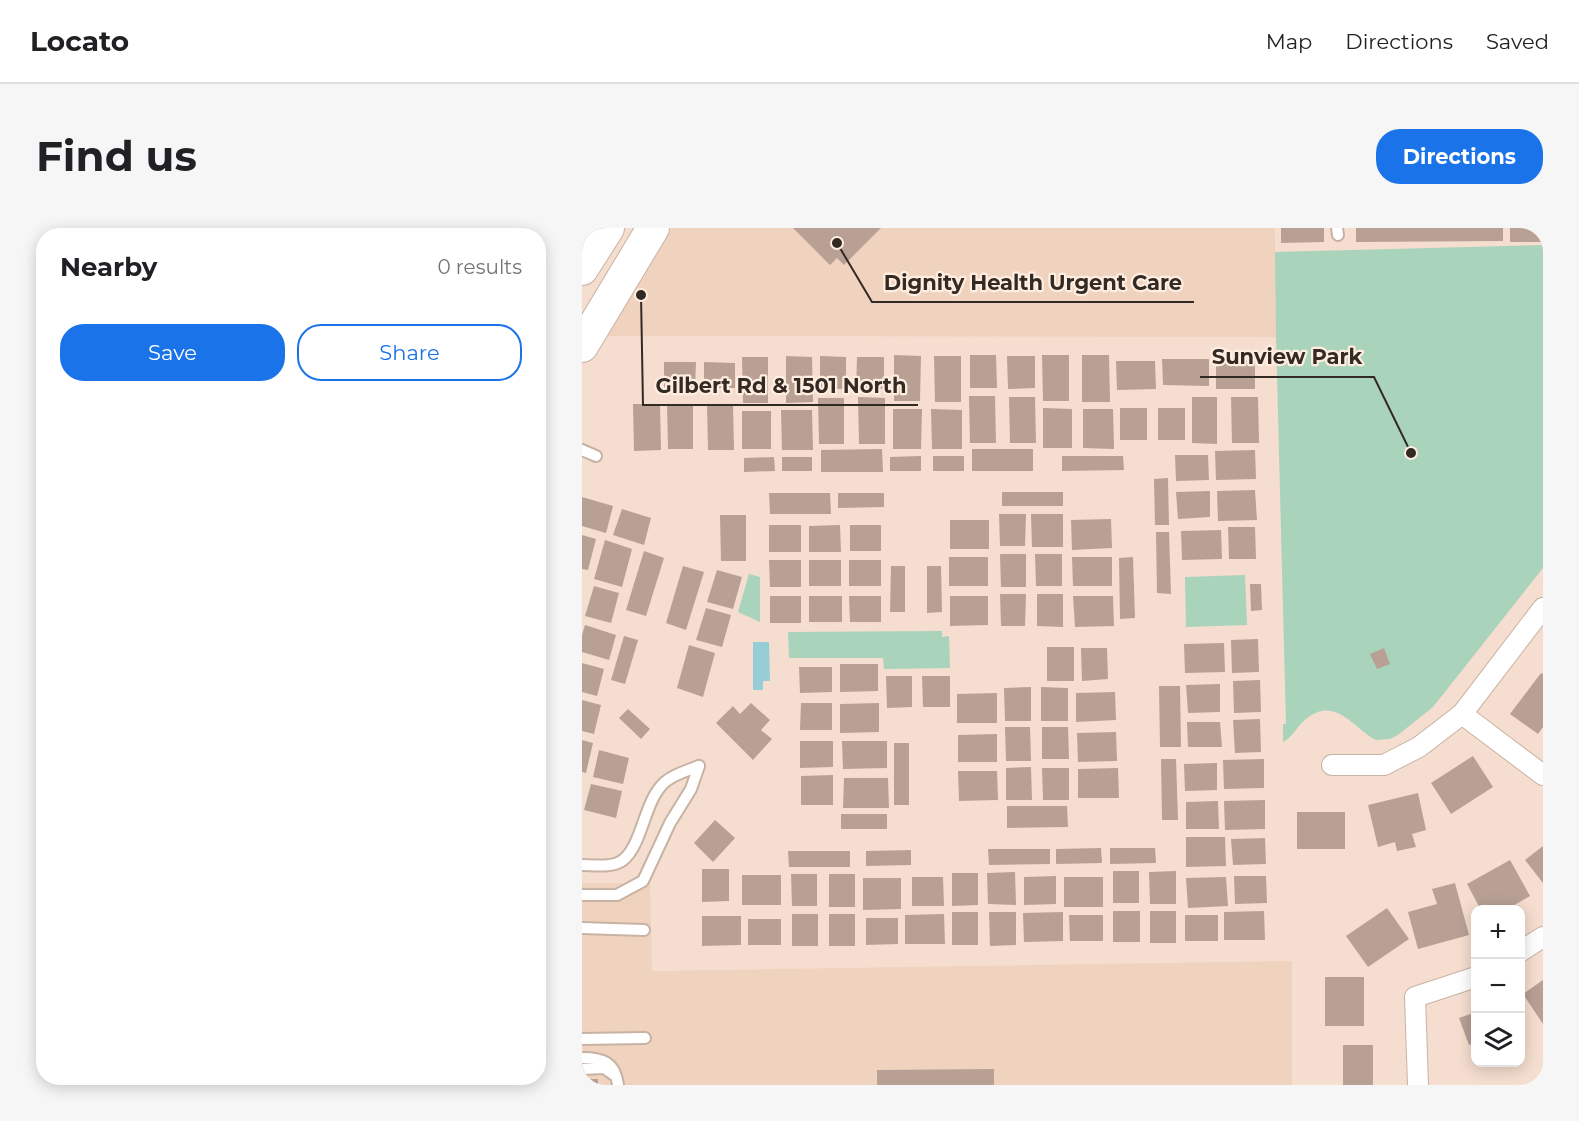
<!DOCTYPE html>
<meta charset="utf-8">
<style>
body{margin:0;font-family:Montserrat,sans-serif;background:#f6f6f6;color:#202124}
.controls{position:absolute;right:18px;bottom:18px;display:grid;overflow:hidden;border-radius:12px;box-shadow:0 3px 15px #0003}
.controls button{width:54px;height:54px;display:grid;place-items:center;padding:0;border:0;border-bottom:2px solid #e0e0e0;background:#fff;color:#202124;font:30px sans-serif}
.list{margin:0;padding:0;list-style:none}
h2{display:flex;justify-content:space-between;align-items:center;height:78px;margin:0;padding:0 24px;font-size:26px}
h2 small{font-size:20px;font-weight:400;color:#757577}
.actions{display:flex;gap:12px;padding:18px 24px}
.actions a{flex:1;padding:14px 0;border:2px solid #1a73e8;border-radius:24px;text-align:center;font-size:21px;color:#1a73e8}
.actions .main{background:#1a73e8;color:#fff}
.icon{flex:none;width:33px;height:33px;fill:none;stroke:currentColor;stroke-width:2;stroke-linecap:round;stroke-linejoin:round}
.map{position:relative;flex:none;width:961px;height:857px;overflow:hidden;border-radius:24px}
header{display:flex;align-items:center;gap:36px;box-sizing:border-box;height:84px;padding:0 30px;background:#fff;border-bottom:2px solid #e0e0e0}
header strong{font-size:28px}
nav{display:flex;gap:33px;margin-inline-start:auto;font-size:21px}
.intro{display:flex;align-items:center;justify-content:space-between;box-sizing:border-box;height:144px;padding:0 36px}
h1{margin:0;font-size:42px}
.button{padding:15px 27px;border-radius:24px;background:#1a73e8;color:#fff;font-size:21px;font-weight:700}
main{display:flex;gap:36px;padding:0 36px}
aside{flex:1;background:#fff;border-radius:24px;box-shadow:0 3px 15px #0003}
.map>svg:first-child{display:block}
.built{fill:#f0d3bf}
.green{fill:#a9d3bb}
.water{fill:#96cdd7}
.building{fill:#b8a095}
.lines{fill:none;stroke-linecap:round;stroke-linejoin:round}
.service-casing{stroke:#c8b2a3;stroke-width:14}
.minor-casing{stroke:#c8b2a3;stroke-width:22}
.primary-casing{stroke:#c8b2a3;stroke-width:34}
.service{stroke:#fff;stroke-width:10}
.minor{stroke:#fff;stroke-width:20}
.primary{stroke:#fff;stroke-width:32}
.leader{fill:none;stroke:#332a24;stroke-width:2}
.callout-dot{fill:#332a24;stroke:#ffede0;stroke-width:2}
.callout-label{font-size:21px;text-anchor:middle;font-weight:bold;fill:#332a24;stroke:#ffede0;stroke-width:4.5;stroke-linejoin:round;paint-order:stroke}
</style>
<header>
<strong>Locato</strong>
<nav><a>Map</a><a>Directions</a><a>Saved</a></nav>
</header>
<div class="intro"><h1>Find us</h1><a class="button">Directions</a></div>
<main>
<aside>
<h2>Nearby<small>0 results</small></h2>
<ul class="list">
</ul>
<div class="actions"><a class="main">Save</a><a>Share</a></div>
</aside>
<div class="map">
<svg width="961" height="857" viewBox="0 0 961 857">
<rect width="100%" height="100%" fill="#f5decf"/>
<g class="built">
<polygon points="90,0 693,0 694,109 21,108"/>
<polygon points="0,655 68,655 70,743 710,733 710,857 0,857"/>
</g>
<g class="green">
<path d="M961,17v323l-110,139 -35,28 -8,4 -14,1c-23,-12 -41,-45 -70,-21 -9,7 -13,18 -23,23v-18h3l-10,-387 -1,-85z"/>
<polygon points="167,346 178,349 178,394 156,384"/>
<polygon points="663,347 665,397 604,399 603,349"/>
<polygon points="360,403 360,409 367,408 368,440 302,441 301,430 207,430 206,404"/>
</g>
<polygon class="water" points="171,414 187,414 188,453 181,453 181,462 171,462"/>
<g class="building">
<polygon points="211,0 299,0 262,37 255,30 248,37"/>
<polygon points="699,0 742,0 742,14 699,15"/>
<polygon points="774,0 921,0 921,13 774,14"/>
<rect x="928" y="0" width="33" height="14"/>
<polygon points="312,127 339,128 338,173 312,173"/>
<polygon points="388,127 414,127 415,160 388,160"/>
<polygon points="460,127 487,127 487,173 461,173"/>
<polygon points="500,127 527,127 528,174 500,174"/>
<polygon points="204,128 230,129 231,174 204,175"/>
<polygon points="238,128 264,129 264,161 238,161"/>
<polygon points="352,128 379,128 379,174 353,174"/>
<polygon points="425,128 453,128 453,160 426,161"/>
<polygon points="160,129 186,129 186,175 161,175"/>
<polygon points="275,129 302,129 302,161 274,161"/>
<polygon points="580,131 627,131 627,158 581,157"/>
<rect x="634" y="132" width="39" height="29"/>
<polygon points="534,133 573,133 574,161 535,162"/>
<polygon points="82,134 114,134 113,161 82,160"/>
<polygon points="122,134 153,135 153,160 122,160"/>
<polygon points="387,168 413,168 414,215 388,215"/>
<polygon points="276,169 303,170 303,216 277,216"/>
<polygon points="427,169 453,169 454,215 428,215"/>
<polygon points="610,169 635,169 635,216 610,215"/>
<polygon points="649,169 676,169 677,215 650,215"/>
<polygon points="236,170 262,170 262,216 237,216"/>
<polygon points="51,176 78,176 79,222 52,223"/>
<polygon points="85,176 111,176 111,221 86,221"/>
<polygon points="125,176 151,176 152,222 126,222"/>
<polygon points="461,180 490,181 490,220 461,220"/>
<rect x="538" y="180" width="27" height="32"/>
<rect x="576" y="180" width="27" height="32"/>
<polygon points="311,181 340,181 339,221 311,221"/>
<polygon points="349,181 380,182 380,221 350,221"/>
<polygon points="501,181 531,181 532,221 501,220"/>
<polygon points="199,182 230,182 231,222 200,222"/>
<rect x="160" y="183" width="29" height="38"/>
<polygon points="300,221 301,244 239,244 239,222"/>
<rect x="390" y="221" width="61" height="22"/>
<polygon points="673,222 674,251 634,252 633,223"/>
<polygon points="593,227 626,227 627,252 594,253"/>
<polygon points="339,228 339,243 308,243 308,229"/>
<rect x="351" y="228" width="31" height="15"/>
<polygon points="480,228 541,228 542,242 480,243"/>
<polygon points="192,229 193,243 162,244 162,230"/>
<rect x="200" y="229" width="30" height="14"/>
<polygon points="586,250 587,297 573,297 572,251"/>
<polygon points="673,262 675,292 636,293 635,263"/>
<polygon points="628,263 628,289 596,291 594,264"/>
<rect x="420" y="264" width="61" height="14"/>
<polygon points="187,265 248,265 249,286 188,286"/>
<polygon points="256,265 302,265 302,279 256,280"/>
<polygon points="0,269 31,278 24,305 0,298"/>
<polygon points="40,281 69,290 62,317 31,307"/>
<polygon points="417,286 444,286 443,318 418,318"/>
<polygon points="449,286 481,286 481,319 450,319"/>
<polygon points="138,287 164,287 164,333 139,333"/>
<polygon points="529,291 530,320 490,322 489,292"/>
<rect x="368" y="292" width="39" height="29"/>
<rect x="187" y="297" width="32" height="27"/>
<polygon points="258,297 259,324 227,324 227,298"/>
<rect x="268" y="297" width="31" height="26"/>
<polygon points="646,299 673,299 674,331 647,331"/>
<polygon points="639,302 640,331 600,332 599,303"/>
<polygon points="574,304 587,304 589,366 575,365"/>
<polygon points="0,307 14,311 6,342 0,341"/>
<polygon points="23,312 50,321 40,359 12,351"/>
<polygon points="62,323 82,330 64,388 44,382"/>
<polygon points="418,326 444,326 444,359 419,359"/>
<polygon points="453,326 480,326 480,358 454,358"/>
<rect x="367" y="329" width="39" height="29"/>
<polygon points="490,329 530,329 530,358 491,358"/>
<polygon points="551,329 553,390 538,391 537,330"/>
<polygon points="187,332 219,332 219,359 188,359"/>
<rect x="227" y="332" width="32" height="26"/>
<rect x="267" y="332" width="32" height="26"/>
<polygon points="101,338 122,344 104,402 84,395"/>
<polygon points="309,338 323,338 323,384 308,384"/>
<polygon points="345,338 359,338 360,384 345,385"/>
<polygon points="135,342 160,349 151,381 125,374"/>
<polygon points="668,356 679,356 680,382 669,383"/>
<polygon points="12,358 37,365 29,395 3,388"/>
<polygon points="418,366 444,366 443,398 419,398"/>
<polygon points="455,366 481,366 481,399 455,398"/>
<rect x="188" y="368" width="31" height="27"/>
<rect x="227" y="368" width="33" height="26"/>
<polygon points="267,368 299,368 299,394 268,394"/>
<polygon points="368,368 406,368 406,397 368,398"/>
<polygon points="491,368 531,368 532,398 493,399"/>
<polygon points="124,380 149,387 140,419 114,412"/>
<polygon points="3,397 34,407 27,432 0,424 0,407"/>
<polygon points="42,408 56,412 43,456 29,452"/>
<polygon points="676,411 677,444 650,445 649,412"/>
<polygon points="642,415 643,444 603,445 602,416"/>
<polygon points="107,417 133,425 121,469 95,460"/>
<rect x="465" y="419" width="27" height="34"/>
<polygon points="499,420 525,420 526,451 500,453"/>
<polygon points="802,420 808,436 795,441 788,426"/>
<polygon points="0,435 22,441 15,468 0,464"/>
<polygon points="258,436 296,436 296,463 258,464"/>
<polygon points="217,439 250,439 250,464 218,465"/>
<polygon points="959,445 961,446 961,499 956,506 928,486"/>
<polygon points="304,448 330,448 330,479 305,480"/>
<polygon points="340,448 368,448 368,479 341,479"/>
<polygon points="678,452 679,484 652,485 651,453"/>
<polygon points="638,456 638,484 606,485 604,457"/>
<polygon points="577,458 598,458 599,519 578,519"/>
<polygon points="449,459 449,493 423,493 422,460"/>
<polygon points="459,459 486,460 486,493 459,493"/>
<polygon points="533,464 534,492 494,494 494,465"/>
<polygon points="415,465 415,495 375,495 375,466"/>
<polygon points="0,472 19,477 12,506 0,503"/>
<polygon points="169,475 188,492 179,502 190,511 171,532 134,495 151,478 158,486"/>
<polygon points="219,475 250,475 250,502 218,502"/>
<polygon points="297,475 297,504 258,505 258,476"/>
<polygon points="46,481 68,501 59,511 37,490"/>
<polygon points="678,491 679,524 653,525 651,492"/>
<polygon points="605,494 638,494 640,519 606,519"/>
<polygon points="423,499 448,499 449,533 424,533"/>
<polygon points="460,499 486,499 487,531 460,531"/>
<polygon points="534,504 535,533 496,534 495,505"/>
<polygon points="415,506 415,534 376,534 376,507"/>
<polygon points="0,512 11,515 4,545 0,544"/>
<polygon points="218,513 251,513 251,539 218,540"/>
<polygon points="260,513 305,513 305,540 261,541"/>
<rect x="312" y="515" width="15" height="62"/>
<polygon points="17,522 47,530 41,556 11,549"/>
<polygon points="891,528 911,559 869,586 849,555"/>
<polygon points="579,531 594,531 596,592 580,592"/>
<polygon points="682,531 682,560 642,561 641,532"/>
<polygon points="635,535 635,562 603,563 602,536"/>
<polygon points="449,539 450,572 424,572 424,540"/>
<polygon points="460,540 487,540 487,572 461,572"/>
<polygon points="536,540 537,570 496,570 496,541"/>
<polygon points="376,543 415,543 416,572 377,573"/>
<polygon points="251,547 251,577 219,577 219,548"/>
<polygon points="262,550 306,550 307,580 261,580"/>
<polygon points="9,556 40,563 34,590 2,582"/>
<polygon points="836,565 844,602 830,606 834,619 815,623 813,614 796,619 786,577"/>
<polygon points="683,572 683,601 643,602 642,573"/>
<polygon points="636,573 637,601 604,601 604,574"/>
<polygon points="425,578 485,578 486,599 425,600"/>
<rect x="715" y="584" width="48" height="37"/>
<rect x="259" y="586" width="46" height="15"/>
<polygon points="133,592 153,610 131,634 112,615"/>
<polygon points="604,609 643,609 644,638 604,639"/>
<polygon points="683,610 684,636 651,637 649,611"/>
<polygon points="961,618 961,655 943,632"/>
<polygon points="519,620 520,635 474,636 474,621"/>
<polygon points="528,620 573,620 574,635 528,636"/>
<polygon points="406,621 468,621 468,636 407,637"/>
<polygon points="329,622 329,637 284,638 284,623"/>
<polygon points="206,623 268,623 268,639 207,639"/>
<polygon points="928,632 948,668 924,682 899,682 885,656"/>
<polygon points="120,641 147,641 147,673 120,674"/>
<rect x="531" y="643" width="26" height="32"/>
<polygon points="594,643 594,676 568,676 567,644"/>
<polygon points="433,644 434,677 406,676 405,645"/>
<polygon points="370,645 396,645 396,677 370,678"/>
<polygon points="209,646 235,646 235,678 210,678"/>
<rect x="247" y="646" width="26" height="33"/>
<rect x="160" y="647" width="39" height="30"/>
<polygon points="474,648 474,676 442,677 442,649"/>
<polygon points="652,648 684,648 685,675 653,676"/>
<polygon points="330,649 361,649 362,678 330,678"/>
<rect x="482" y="649" width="39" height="30"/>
<polygon points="644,649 646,678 606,680 604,650"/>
<polygon points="281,650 319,650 319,681 281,682"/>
<polygon points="873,655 887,707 836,721 826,684 855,676 850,661"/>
<polygon points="805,680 827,711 786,739 764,708"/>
<rect x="531" y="683" width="27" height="31"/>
<rect x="568" y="683" width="26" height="32"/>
<polygon points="682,683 683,712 642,712 642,684"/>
<rect x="370" y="684" width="26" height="33"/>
<polygon points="407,684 434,684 434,717 408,718"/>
<polygon points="481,684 481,713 442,714 441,685"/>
<rect x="210" y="686" width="26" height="32"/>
<rect x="247" y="686" width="26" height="32"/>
<polygon points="362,686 363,716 323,716 323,687"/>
<polygon points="487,687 521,687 521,713 488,713"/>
<rect x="603" y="687" width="33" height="26"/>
<polygon points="120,688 159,688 159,717 120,718"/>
<polygon points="284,690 316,690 316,716 284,717"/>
<rect x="166" y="691" width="33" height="26"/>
<rect x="743" y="749" width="39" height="49"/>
<polygon points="961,752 961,796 941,766"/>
<polygon points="894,784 894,814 887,817 877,790"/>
<rect x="761" y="817" width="30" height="40"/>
<polygon points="412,841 412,857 295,857 295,842"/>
<rect x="0" y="851" width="16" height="6"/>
</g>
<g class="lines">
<g class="service-casing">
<g id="service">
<polyline points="755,0 756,7"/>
<polyline points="0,222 14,228"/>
<path d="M0,637c12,0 31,3 41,-5 20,-16 21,-60 42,-78 9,-8 24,-12 34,-16"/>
<polyline points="0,667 35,667 61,653 88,595 109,561 117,538"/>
<polyline points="0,700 62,702"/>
<polyline points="0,811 63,810"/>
<path d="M0,830c21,0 33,4 36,27"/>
<polyline points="0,841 22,840 32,847"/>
</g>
</g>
<g class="minor-casing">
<g id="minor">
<polyline points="880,486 961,547"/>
<polyline points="750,537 802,537 837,519 880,486 961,380"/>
<polyline points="939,723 961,709"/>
<polyline points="836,857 833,769 894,749"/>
</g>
</g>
<g class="primary-casing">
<g id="primary">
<polyline points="0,41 26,0"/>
<polyline points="0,118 71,0"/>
</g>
</g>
<use href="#service" class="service"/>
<use href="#minor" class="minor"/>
<use href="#primary" class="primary"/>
</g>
<path class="leader" d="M255 15L290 74H612M829 225L792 149H618M59 67L61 177H336"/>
<g class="callout-dot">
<circle cx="255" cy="15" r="6"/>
<circle cx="829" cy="225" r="6"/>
<circle cx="59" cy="67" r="6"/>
</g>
<g class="callout-label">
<text x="451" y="62">Dignity Health Urgent Care</text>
<text x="705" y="136">Sunview Park</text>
<text x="199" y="165">Gilbert Rd &amp; 1501 North</text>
</g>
</svg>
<div class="controls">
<button>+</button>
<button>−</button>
<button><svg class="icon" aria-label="layers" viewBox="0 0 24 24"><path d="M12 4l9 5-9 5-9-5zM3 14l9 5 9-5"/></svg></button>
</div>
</div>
</main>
